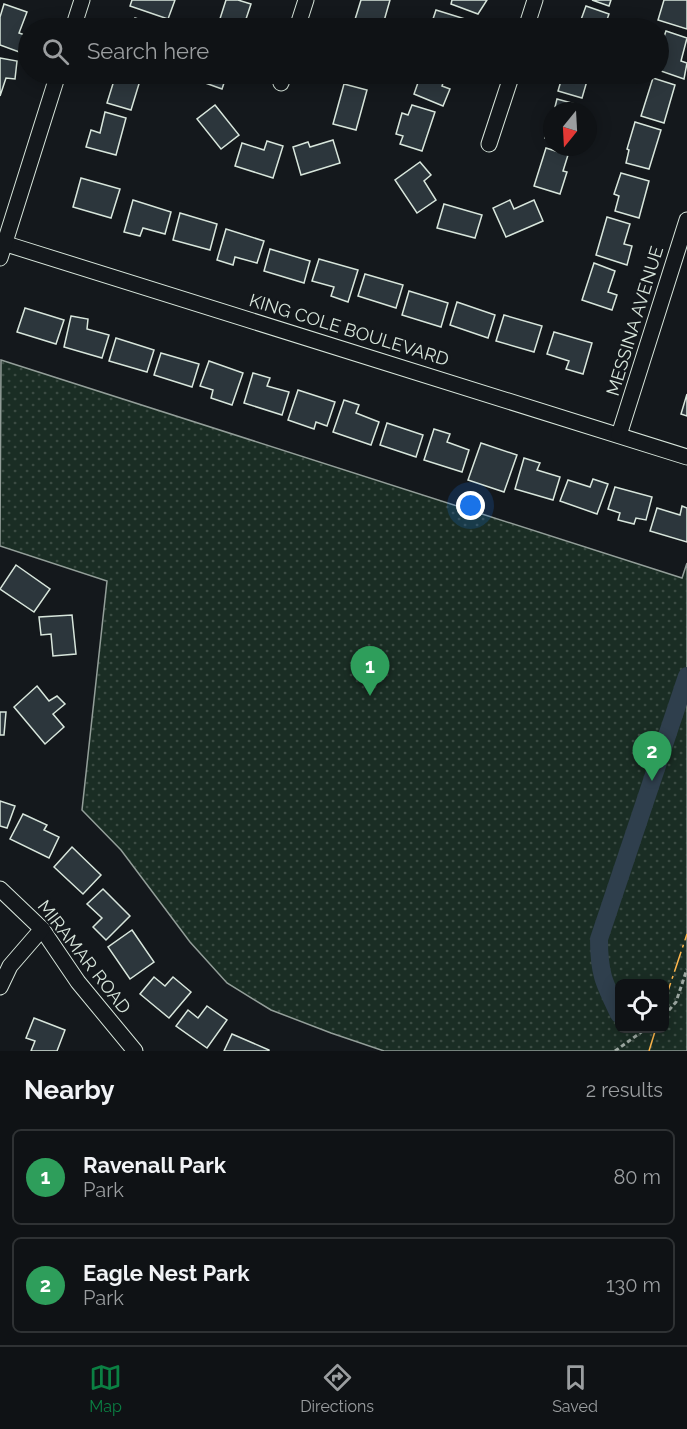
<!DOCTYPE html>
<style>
body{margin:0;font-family:Raleway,sans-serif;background:#181b1e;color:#f1f3f6}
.controls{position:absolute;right:18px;bottom:18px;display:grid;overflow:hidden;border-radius:9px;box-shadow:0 3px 15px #0003}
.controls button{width:54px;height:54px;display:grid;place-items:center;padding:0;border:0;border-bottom:2px solid #2f3234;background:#0f1215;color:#f1f3f6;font:30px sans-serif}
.compass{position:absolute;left:543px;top:102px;width:54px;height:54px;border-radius:50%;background:#0f1215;box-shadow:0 3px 15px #0003;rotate:198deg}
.you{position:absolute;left:471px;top:506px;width:21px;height:21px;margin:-15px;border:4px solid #fff;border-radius:50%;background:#1a73e8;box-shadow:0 0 0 9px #1a73e833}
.badge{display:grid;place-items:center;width:39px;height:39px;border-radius:50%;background:#0b8043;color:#fff;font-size:20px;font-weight:700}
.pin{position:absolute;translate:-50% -50px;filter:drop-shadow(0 2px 3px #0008)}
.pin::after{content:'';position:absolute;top:32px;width:21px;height:18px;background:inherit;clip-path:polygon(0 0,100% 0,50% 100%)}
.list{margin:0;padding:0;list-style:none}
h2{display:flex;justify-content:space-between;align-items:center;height:78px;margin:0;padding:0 24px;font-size:26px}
h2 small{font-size:20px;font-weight:400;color:#9b9ea0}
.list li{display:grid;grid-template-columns:39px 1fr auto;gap:18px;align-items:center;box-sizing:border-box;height:96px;margin:0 12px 12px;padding:0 12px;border:2px solid #2f3234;border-radius:9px}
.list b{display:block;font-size:22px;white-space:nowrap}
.list p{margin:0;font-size:20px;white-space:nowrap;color:#9b9ea0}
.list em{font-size:20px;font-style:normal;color:#9b9ea0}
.icon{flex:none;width:33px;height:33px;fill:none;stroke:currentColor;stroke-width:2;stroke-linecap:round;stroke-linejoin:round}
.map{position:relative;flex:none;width:687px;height:1051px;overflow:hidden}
.search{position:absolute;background:#0f1215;box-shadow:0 3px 15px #0003;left:18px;right:18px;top:18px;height:66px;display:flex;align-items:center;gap:15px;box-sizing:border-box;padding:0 21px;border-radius:33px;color:#9b9ea0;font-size:22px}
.sheet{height:294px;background:#0f1215}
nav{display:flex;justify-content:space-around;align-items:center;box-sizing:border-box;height:84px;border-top:2px solid #2f3234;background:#0f1215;font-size:16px;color:#9b9ea0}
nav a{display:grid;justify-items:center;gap:3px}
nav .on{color:#0b8043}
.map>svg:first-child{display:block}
.park{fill:url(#park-dots);stroke:#939e99;stroke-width:1.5;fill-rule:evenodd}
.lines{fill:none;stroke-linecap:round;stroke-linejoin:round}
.canal{stroke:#2f3f4d;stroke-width:18}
.building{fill:#2c363c;stroke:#d8e6dc;stroke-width:1.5}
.street-casing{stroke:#d8e6dc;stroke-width:17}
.path{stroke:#9da8a2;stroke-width:3;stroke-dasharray:4.5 3;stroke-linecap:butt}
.street{stroke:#14181c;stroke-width:15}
.power{stroke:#ffb74d;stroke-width:1.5;stroke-dasharray:21 4.5 3 4.5;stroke-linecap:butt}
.labels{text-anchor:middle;stroke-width:4.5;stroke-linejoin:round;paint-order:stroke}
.street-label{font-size:18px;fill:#d8e6dc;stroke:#14181c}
</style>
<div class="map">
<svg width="687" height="1051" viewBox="0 0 687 1051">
<defs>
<pattern id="park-dots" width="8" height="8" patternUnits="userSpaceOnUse" patternTransform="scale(1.5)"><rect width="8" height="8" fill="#1a2d24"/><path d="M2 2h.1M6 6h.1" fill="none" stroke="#3b4b43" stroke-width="1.8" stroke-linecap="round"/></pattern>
</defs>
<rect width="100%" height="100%" fill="#14181c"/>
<path class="park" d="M1,360l681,218 5,-15v488h-303l-53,-18 -60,-23 -44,-27 -37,-41 -69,-92 -39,-40 25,-229 -107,-35zM620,984h44v44h-44z"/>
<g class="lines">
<path class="canal" d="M619,1014c-15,-31 -20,-40 -20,-75l88,-263"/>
</g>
<g class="building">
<polygon points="132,0 175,0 168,19 130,6"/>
<polygon points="226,0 238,0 251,4 243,28 217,28"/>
<polygon points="361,0 390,0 382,28 362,28 353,26"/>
<polygon points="452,0 487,0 478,14 451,4"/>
<polygon points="592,0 611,0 609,6"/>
<polygon points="664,0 687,0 687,29 658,20"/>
<polygon points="4,4 27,12 19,33 28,36 22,53 0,45 0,17"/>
<polygon points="586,6 609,14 604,28 569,28 570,25 578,28"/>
<polygon points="436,10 478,23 477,28 430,28"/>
<polygon points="135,18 158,25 157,28 132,28"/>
<polygon points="666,31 687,38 681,61 687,63 684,79 658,70 658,54"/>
<polygon points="0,58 17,61 15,79 6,78 0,96"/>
<polygon points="116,74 142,74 131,110 107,103"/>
<polygon points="199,74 227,74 222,89 197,80"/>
<polygon points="344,74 374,74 372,82"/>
<polygon points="421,74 446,74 442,86 450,89 443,106 414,94"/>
<polygon points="563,74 589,74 582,98 558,91"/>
<polygon points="653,78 675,85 664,123 641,116"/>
<polygon points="344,84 367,90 356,130 333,124"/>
<polygon points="557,99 579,105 577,111 554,111"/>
<polygon points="215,105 239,135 221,149 197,119"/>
<polygon points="412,105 435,112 422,151 400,144 403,136 396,134 402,113 408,115"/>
<polygon points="105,112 126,118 116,155 86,147 91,130 100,133"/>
<polygon points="552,116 552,140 545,138"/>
<polygon points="635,122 661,130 649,169 626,163 629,150 627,149"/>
<polygon points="333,140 340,163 301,175 293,147 308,142 310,147"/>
<polygon points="267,141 283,146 273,178 235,166 242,143 264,150"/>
<polygon points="546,148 568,155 563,171 567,172 560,194 534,186"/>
<polygon points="420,162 431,175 424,181 436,200 417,213 395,180"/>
<polygon points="621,173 649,181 639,218 615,211 619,196 614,194"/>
<polygon points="81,178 120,189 111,218 73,207"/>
<polygon points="133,200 171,212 165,234 143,228 140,236 124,232"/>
<polygon points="510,200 514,209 534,200 543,221 506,237 493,208"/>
<polygon points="444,204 482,215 475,238 437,228"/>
<polygon points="180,213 217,224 210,250 173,240"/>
<polygon points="607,217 630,224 624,244 632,246 627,265 596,255"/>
<polygon points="226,229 264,241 257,263 235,257 233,265 217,260"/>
<polygon points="270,249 310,261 304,283 264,271"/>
<polygon points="319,259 358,270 348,302 331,296 334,287 312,281"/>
<polygon points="594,263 615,271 608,292 617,295 612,310 582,300"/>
<polygon points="365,274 403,285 396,308 358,296"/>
<polygon points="409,291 448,303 441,327 402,315"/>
<polygon points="457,302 495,315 488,338 450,325"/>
<polygon points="25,308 64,320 56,344 17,332"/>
<polygon points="504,315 542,326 534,352 496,341"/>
<polygon points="71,316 88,319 87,329 109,335 102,358 64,347"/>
<polygon points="554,332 592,343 583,374 566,369 569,361 547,354"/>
<polygon points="116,338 154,350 147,372 109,361"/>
<polygon points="161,353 199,364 192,387 154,375"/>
<polygon points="209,361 243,373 232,405 211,398 213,390 200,386"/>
<polygon points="253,373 270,378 267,386 289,392 282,415 244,403"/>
<polygon points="298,390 335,402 327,426 316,422 314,429 288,420"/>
<polygon points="687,394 687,416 681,414"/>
<polygon points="344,400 359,405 356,413 379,422 371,445 333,432"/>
<polygon points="387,423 423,435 416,457 380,445"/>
<polygon points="434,429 450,434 447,442 469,450 462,472 424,460"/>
<polygon points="481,443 517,455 504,492 468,480"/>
<polygon points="524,458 540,463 537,470 560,477 553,500 515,489"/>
<polygon points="593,479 608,484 597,514 560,501 568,480 590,487"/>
<polygon points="615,487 652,497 646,520 636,518 634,524 618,520 620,513 608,509"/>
<polygon points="682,506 687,508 687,542 650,531 657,508 680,515"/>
<polygon points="16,565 50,589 34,612 0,589"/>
<polygon points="72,615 76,654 53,656 51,634 41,635 39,617"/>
<polygon points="37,686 49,701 57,696 65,704 53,714 64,727 45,744 14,707"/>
<polygon points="0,712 6,712 4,735 0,735"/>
<polygon points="0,801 15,806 7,828 0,826"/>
<polygon points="23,814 47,825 44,830 59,837 49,858 10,839"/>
<polygon points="72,847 101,875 83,894 54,867"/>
<polygon points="103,889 130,916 106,940 93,927 102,918 87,904"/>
<polygon points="132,930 154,962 130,979 108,947"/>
<polygon points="154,977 165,986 173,977 191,992 169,1018 140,994"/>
<polygon points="207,1006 227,1020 207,1048 176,1026 188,1010 198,1018"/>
<polygon points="34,1018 65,1030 57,1051 31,1051 35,1041 26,1038"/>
<polygon points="232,1034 269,1050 269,1051 224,1051"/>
</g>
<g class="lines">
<g class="street-casing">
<g id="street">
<polyline points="73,28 82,0"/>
<polyline points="297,28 306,0"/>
<polyline points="526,28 535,0"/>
<polyline points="281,83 284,74"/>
<polyline points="489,144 512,74"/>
<polyline points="0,242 687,457"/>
<polyline points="0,258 58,74"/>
<polyline points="619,435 687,220"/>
<polyline points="0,889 42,929 78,982 135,1051"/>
<polyline points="0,987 10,966 42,929"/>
</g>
</g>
<g class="path">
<polyline points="664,1016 676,1002 687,969"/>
<polyline points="615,1051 647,1028"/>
</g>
<use href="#street" class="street"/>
<g class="power">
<polyline points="664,1003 687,934"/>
<polyline points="649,1051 656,1028"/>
</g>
</g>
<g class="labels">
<g class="street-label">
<text transform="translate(635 321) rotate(-73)" y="6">MESSINA AVENUE</text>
<text transform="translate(349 330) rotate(17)" y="6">KING COLE BOULEVARD</text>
<text transform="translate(84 957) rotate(52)" y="6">MIRAMAR ROAD</text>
</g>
</g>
</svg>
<div class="controls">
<button><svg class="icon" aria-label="locate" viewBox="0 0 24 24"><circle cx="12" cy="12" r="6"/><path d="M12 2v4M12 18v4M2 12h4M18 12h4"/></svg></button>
</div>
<svg class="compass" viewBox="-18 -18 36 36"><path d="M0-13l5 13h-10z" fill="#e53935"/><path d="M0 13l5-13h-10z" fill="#9b9ea0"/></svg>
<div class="you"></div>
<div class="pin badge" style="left:370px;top:696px;background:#2e9e5b">1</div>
<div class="pin badge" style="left:652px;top:781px;background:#2e9e5b">2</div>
<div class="search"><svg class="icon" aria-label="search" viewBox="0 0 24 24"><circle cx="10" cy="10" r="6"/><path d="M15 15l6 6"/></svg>Search here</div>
</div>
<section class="sheet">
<h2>Nearby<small>2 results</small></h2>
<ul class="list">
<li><span class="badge" style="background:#2e9e5b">1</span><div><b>Ravenall Park</b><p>Park</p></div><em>80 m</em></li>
<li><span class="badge" style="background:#2e9e5b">2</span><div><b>Eagle Nest Park</b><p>Park</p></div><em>130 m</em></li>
</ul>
</section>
<nav>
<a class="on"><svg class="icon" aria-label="map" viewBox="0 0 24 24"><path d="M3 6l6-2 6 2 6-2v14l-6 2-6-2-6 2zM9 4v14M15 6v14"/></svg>Map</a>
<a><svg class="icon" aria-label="directions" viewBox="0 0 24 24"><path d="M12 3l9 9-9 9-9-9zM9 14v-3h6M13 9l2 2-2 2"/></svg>Directions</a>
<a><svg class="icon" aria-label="saved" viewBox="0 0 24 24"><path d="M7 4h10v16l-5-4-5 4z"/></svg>Saved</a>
</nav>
